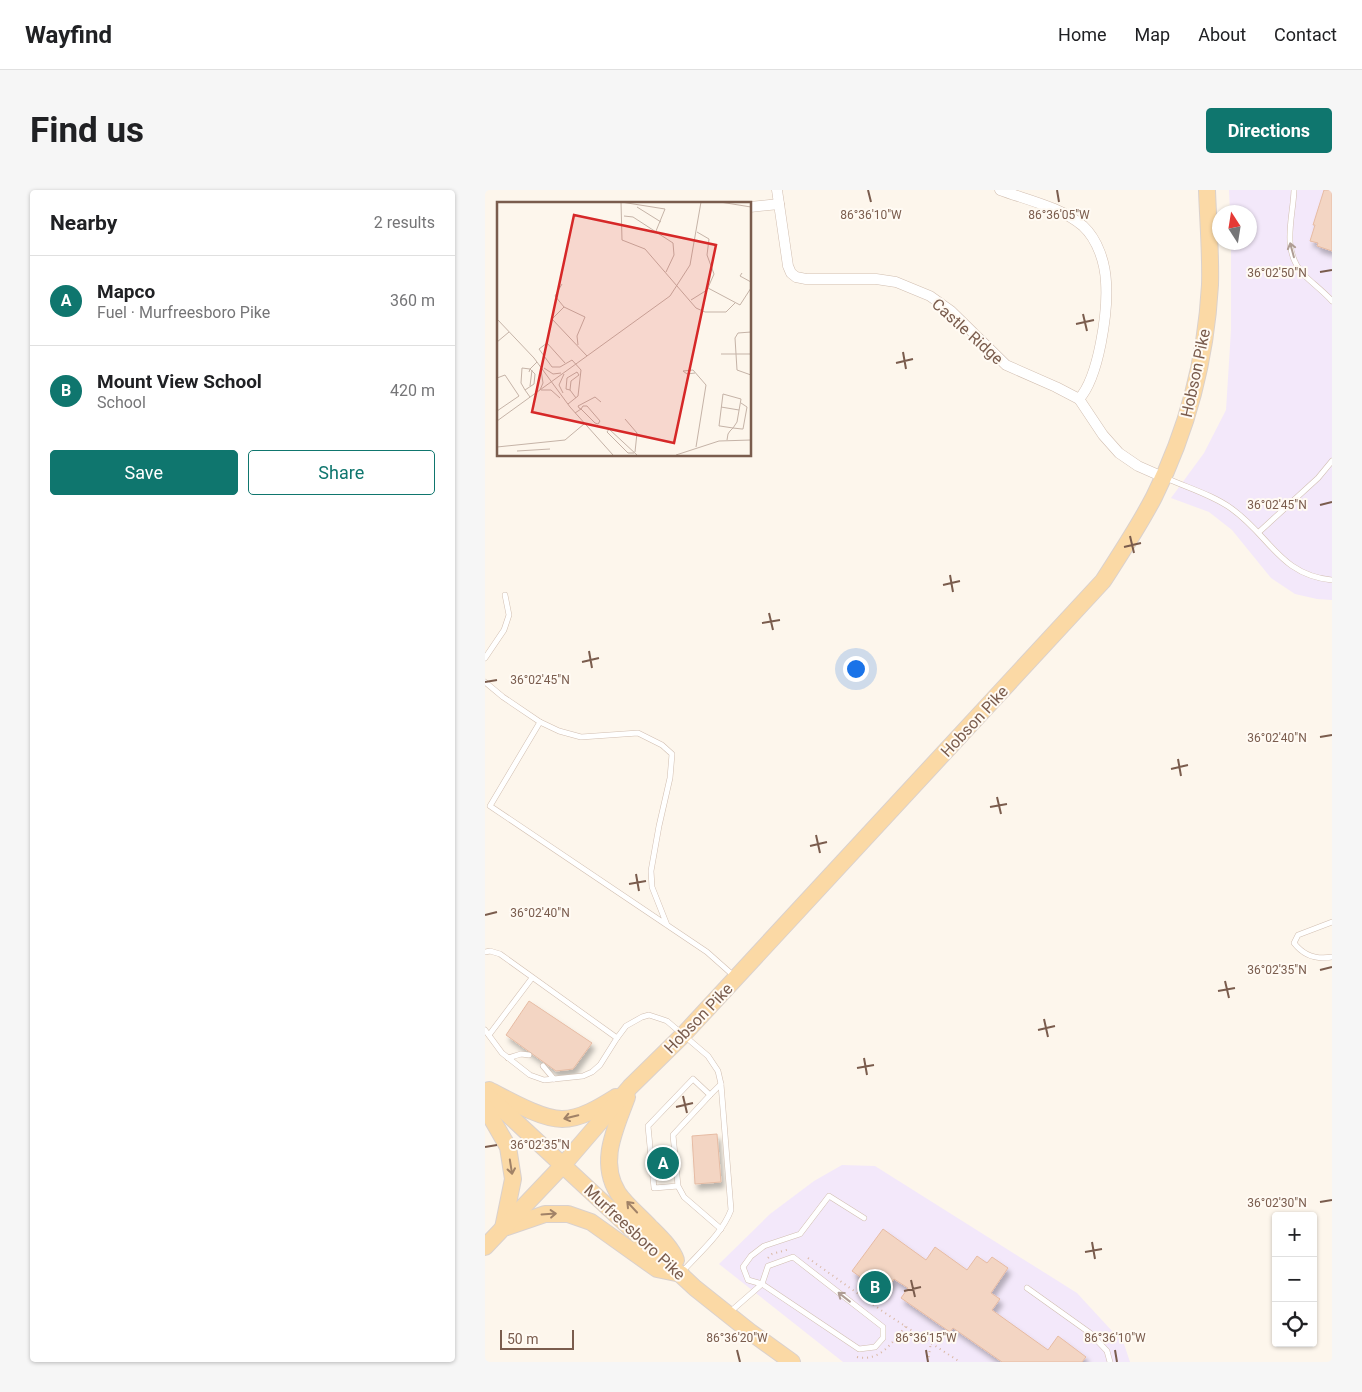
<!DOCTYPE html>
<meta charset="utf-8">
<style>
body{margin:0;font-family:Roboto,sans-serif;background:#f6f6f6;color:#202124}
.controls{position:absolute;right:15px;bottom:15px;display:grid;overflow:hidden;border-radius:5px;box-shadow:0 1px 4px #0004}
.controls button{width:45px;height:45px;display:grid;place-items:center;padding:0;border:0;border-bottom:1px solid #e0e0e0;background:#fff;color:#202124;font:25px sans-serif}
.compass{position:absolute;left:727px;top:15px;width:45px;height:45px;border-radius:50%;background:#fff;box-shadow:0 1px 4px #0004;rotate:348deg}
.scale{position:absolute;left:15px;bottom:12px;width:74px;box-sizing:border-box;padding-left:5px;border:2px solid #7a5c4d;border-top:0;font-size:14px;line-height:18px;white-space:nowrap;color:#7a5c4d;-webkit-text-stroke:4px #fffaf3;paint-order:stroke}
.you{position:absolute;left:370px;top:478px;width:18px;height:18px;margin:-12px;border:4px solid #fff;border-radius:50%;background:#1a73e8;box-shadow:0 0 0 8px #1a73e833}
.badge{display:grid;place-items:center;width:32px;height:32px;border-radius:50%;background:#0f766e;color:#fff;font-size:16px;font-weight:700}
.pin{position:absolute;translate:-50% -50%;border:2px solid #fff;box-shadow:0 1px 5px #0006}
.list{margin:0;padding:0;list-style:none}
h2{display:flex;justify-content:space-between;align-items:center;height:65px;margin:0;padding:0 20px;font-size:21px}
h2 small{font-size:16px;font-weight:400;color:#757577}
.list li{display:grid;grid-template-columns:32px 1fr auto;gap:15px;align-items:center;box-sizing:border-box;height:90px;padding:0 20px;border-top:1px solid #e0e0e0}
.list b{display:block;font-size:19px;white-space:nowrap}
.list p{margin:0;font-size:16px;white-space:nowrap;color:#757577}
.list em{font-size:16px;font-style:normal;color:#757577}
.actions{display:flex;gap:10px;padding:15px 20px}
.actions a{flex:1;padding:11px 0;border:1px solid #0f766e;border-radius:5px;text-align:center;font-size:18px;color:#0f766e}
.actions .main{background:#0f766e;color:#fff}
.icon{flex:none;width:28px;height:28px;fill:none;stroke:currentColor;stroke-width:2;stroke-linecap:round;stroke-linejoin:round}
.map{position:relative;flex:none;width:847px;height:1172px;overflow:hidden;border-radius:5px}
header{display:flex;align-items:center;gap:30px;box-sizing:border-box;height:70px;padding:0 25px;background:#fff;border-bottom:1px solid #e0e0e0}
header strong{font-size:24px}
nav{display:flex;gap:28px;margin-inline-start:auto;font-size:18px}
.intro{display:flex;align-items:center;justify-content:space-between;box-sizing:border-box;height:120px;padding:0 30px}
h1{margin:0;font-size:35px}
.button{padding:12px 22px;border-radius:5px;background:#0f766e;color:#fff;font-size:18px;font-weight:700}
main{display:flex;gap:30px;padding:0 30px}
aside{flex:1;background:#fff;border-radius:5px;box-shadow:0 1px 4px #0004}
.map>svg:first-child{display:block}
.education{fill:#f3e8fa}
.building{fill:#f3d5c3;stroke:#e6bba3;filter:url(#shadow)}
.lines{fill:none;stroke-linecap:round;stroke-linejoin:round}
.lane-casing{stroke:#d1beb0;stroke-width:6}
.street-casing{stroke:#d1beb0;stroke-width:11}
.primary-casing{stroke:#dad1cd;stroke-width:18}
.path{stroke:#d9b8a5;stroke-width:2;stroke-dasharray:1 4;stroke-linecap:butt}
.lane{stroke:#fff;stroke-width:5}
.street{stroke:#fff;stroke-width:10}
.primary{stroke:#fbd9a5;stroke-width:16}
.oneway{stroke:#af9d94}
.oneway2{stroke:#a18267}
.ticks{fill:none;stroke:#7a5c4d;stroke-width:2}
.labels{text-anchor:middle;stroke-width:4;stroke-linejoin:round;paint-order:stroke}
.street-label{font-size:16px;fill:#7a5c4d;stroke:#fffaf3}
.inset-road{fill:none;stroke:#c5b3a7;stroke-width:1}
.view{fill:#d62828;fill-opacity:0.15;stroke:#d62828;stroke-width:2.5}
.inset-edge{fill:none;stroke:#7a5c4d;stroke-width:2.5}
.ticks-label{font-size:12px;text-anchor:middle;fill:#7a5c4d;stroke:#fffaf3;stroke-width:4;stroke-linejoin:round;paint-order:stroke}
</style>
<header>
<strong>Wayfind</strong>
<nav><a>Home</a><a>Map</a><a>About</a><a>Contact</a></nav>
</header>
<div class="intro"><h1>Find us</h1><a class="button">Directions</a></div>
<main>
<aside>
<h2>Nearby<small>2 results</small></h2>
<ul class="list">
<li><span class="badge">A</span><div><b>Mapco</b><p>Fuel · Murfreesboro Pike</p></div><em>360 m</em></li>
<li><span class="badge">B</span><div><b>Mount View School</b><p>School</p></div><em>420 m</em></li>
</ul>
<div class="actions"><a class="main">Save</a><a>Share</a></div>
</aside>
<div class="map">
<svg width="847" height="1172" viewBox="0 0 847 1172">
<defs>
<filter id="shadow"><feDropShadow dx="3" dy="5.5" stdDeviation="2.5" flood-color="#0004"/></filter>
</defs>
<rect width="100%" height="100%" fill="#fdf6ec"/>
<g class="education">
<polygon points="744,0 847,0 847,410 832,409 810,404 786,388 747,340 724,322 686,308 719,263 741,220 746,140 746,53 764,52 764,22 745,22"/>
<polygon points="357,975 390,976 592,1103 639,1154 645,1172 358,1172 234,1074 285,1024 329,991"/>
</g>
<g class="building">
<polygon points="839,0 847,0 847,61 832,56 833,53 825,51 830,35 828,35"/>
<polygon points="44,811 107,853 88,879 71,881 21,845"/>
<polygon points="232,944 236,992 210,994 207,946"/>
<polygon points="398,1039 441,1070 450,1057 482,1080 492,1066 502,1073 507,1067 523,1078 506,1103 515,1109 507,1120 563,1160 573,1146 601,1167 597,1172 517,1172 468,1138 465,1142 416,1108 423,1098 409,1089 399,1104 367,1081"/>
</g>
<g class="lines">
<g class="lane-casing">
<g id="lane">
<path d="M809,0c-1,29 -13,59 9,84 9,9 20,17 29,27"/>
<path d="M681,288c22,10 47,17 66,31 38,27 48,66 100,71"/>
<polyline points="774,342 833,288 847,271"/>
<polyline points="0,468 19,440 24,425 20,405"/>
<polyline points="0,492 18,507 55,532"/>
<path d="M847,732l-34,13 -4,8c10,13 22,17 38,14"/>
<polyline points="182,735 167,697 166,681 174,636 185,588 187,564 177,555 153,543 96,547 74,541 55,532 5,616 222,762 249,786"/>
<polyline points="0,762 5,761 15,764 132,848"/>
<path d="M0,840l17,23 28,22 14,5 39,-4 9,-4 8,-7 17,-27 9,-12 16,-9 7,-2 18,6 41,35 10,15 3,13 10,126c-9,24 -32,43 -49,62"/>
<polyline points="4,845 47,788"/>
<polyline points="23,868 36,864 44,865"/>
<polyline points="58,876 69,889"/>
<polyline points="225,905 236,894"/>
<polyline points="193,996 169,998 163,936 208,889 225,905 188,945 193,996 199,1007 236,1039"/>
<polyline points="542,1098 605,1143 622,1161 625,1172"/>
<polyline points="245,1122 277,1094 283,1076 308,1067 398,1137 398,1148 390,1157 374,1159 277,1094 263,1090 258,1077 266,1066 279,1056 315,1044 344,1006 379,1028"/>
</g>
</g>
<g class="street-casing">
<g id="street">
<polyline points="292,0 303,76 306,83 311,87 321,89 391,89 411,92 445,106 466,121 521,175 571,197 594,209 618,245 634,263 653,276 678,287"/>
<path d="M515,0c27,10 61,17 83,36 15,14 22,37 23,56 2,30 -7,95 -27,117"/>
<polyline points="265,17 294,14"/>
</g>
</g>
<g class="primary-casing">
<g id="primary">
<path d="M4,900c18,9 52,29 73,29 19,0 38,-12 54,-22"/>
<polyline points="0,903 210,1098 264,1141 307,1172"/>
<path d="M142,907c-11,31 -29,64 -9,96 8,12 22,23 32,34 9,9 22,21 26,33"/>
<polyline points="0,917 23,957 28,989 18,1038"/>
<polyline points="22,1037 60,1024 83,1024 106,1032 172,1079 196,1084"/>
<path d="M0,1057l78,-82 67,-78 53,-52 420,-454c18,-28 36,-55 51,-84 33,-66 52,-139 56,-212 1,-31 -2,-64 -3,-95"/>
</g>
</g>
<g class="path">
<polyline points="283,1068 287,1064 305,1059"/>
<polyline points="323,1068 400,1123 475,1172"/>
<path d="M372,1167c24,5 35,-15 49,-31"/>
<polyline points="443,1172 446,1152"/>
</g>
<use href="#lane" class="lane"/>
<use href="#street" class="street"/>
<use href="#primary" class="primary"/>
</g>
<defs><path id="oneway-shaft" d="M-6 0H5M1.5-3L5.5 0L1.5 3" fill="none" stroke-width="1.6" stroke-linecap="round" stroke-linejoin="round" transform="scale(1.25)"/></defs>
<g class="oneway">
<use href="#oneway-shaft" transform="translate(807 60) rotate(-105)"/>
<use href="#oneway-shaft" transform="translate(359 1107) rotate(-142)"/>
</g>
<g class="oneway2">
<use href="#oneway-shaft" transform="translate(86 927) rotate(167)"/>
<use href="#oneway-shaft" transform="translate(26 977) rotate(81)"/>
<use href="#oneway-shaft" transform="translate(147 1017) rotate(-133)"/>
<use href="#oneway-shaft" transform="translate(64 1024) rotate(-4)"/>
</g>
<path class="ticks" d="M383,0l3,12M572,0l2,12M835,82l12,-2M598,124l4,17M591,134l18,-4M418,162l3,17M411,173l17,-4M835,315l12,-3M645,346l4,17M639,357l17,-4M465,385l3,17M458,395l17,-4M284,423l4,17M277,433l18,-3M104,461l3,17M97,472l17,-4M0,492l12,-2M835,547l12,-2M693,569l3,17M686,579l17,-4M512,607l4,17M505,617l17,-3M331,645l4,18M325,656l17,-4M151,684l3,17M144,694l17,-3M0,725l12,-3M835,780l12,-3M740,791l4,17M733,801l17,-3M559,829l4,18M553,840l17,-4M379,868l3,17M372,878l17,-3M198,906l4,17M191,917l17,-4M0,957l12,-2M835,1012l12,-2M607,1052l3,17M600,1062l17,-3M426,1090l4,17M419,1101l17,-4M252,1160l3,12M441,1160l2,12M630,1160l2,12"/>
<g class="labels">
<g class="street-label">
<text transform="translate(483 141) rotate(42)" y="6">Castle Ridge</text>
<text transform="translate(710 183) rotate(-78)" y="6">Hobson Pike</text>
<text transform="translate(489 531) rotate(-47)" y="6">Hobson Pike</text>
<text transform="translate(213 828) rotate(-46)" y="6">Hobson Pike</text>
<text transform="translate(150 1042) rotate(43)" y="6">Murfreesboro Pike</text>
</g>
</g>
<g transform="translate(12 12)">
<rect width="254" height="254" fill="#fdf6ec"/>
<path class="inset-road" d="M124,0l1,38 23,9 51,59 9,4h21l9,-9M124,0l44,7 -9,22M223,0l31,5M140,5l24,15M127,14l9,1 40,26 1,12 -8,17M245,71l-2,3 11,6M65,82l-7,12 9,11M211,86l32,17 11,-17M194,98l16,-10 7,-16 -7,-19 2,-16 -12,-7M0,117l37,39 36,49 43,48M254,130l-13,1 -3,5 2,32 14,5M0,140l12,-10M81,143l-1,-9 8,-19 -21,-10 -12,12 35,37M224,152h30M68,161l-18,-20 -8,6 13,18h8l12,-7 9,10 -3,26 -10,8M47,166l9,6 8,-1M198,171l-8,1 -4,-3 10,-1 13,15 -10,62M0,176l8,-3 14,21 -22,15M33,184l2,-16M28,188l-4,-7 1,-15 8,1 -1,3M43,188l3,-7 -2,-13M44,188h10l9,8M73,188l-4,-1 1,-11 10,-6 2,3 -8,6 -1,9 6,8M66,191l-4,-8 5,-11M33,195l-5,-7 9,-6 1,-10 -5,-5 7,-7M224,205l18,3M78,211l6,-4 2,-3h4l13,15 -2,3 -3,-1 -14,-14 -2,-1 -1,-2 17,-9 6,5M128,217l12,14 -2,19M0,219l173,-125 20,-31 11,-63M110,230l2,-3 28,26M110,230l21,21h6M230,238l1,-6 2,-3 3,-3 4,-6 4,-23 -18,-5 -4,32h1l13,2 9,1h1l4,-22 -6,-4M0,245l68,-7 19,-16M20,249l33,-2M179,253l43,-14 32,-1"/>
<path class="view" d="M77,13l142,30 -42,198 -142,-31z"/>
<rect width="254" height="254" class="inset-edge"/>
</g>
<g class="ticks-label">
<text x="386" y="29">86°36'10"W</text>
<text x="574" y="29">86°36'05"W</text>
<text x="792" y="87">36°02'50"N</text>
<text x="792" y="319">36°02'45"N</text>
<text x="55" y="494">36°02'45"N</text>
<text x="792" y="552">36°02'40"N</text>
<text x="55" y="727">36°02'40"N</text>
<text x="792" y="784">36°02'35"N</text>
<text x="55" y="959">36°02'35"N</text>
<text x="792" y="1017">36°02'30"N</text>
<text x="252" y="1152">86°36'20"W</text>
<text x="441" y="1152">86°36'15"W</text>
<text x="630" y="1152">86°36'10"W</text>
</g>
</svg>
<div class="controls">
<button>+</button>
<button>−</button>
<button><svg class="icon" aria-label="locate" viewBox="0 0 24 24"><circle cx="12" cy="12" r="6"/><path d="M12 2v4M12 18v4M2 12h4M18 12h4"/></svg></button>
</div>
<svg class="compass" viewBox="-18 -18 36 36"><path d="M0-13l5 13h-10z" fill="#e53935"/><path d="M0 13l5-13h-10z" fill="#757577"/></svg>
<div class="scale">50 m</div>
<div class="you"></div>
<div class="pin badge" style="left:178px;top:973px">A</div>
<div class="pin badge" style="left:390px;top:1097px">B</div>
</div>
</main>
